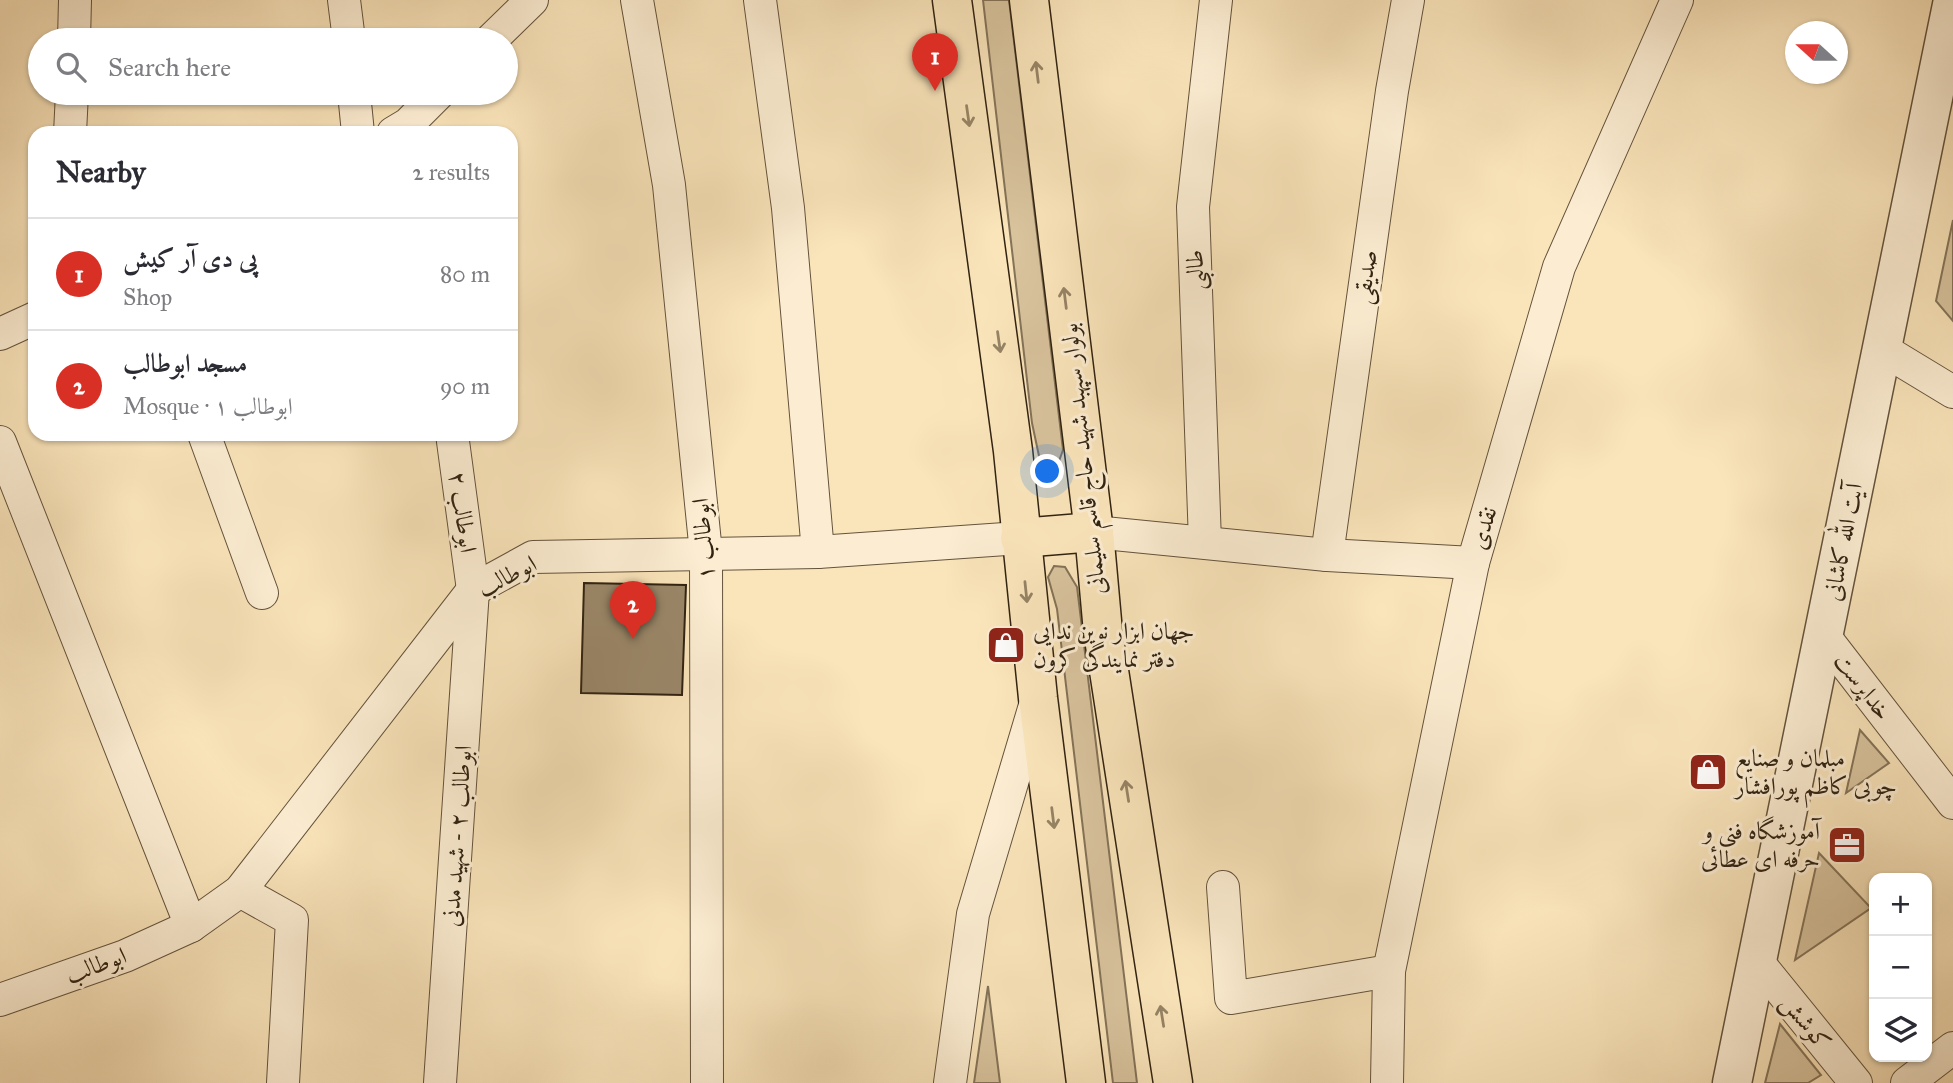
<!DOCTYPE html>
<meta charset="utf-8">
<style>
body{margin:0;font-family:"IM FELL Great Primer",Amiri,serif;background:#f2f2f3;color:#2b2b33}
.controls{position:absolute;right:21px;bottom:21px;display:grid;overflow:hidden;border-radius:14px;box-shadow:0 2px 5px #0004}
.controls button{width:63px;height:63px;display:grid;place-items:center;padding:0;border:0;border-bottom:2px solid #e1e1e2;background:#fff;color:#2b2b33;font:35px sans-serif}
.compass{position:absolute;left:1785px;top:21px;width:63px;height:63px;border-radius:50%;background:#fff;box-shadow:0 2px 5px #0004;rotate:291deg}
.you{position:absolute;left:1048px;top:472px;width:24px;height:24px;margin:-18px;border:5px solid #fff;border-radius:50%;background:#1a73e8;box-shadow:0 0 0 10px #1a73e833}
.badge{display:grid;place-items:center;width:46px;height:46px;border-radius:50%;background:#d93025;color:#fff;font-size:23px;font-weight:700}
.pin{position:absolute;translate:-50% -58px;filter:drop-shadow(0 2px 4px #0008)}
.pin::after{content:'';position:absolute;top:37px;width:24px;height:21px;background:inherit;clip-path:polygon(0 0,100% 0,50% 100%)}
.list{margin:0;padding:0;list-style:none}
h2{display:flex;justify-content:space-between;align-items:center;height:91px;margin:0;padding:0 28px;font-size:30px}
h2 small{font-size:23px;font-weight:400;color:#7c7c81}
.list li{display:grid;grid-template-columns:46px 1fr auto;gap:21px;align-items:center;box-sizing:border-box;height:112px;padding:0 28px;border-top:2px solid #e1e1e2}
.list b{display:block;font-size:26px;white-space:nowrap}
.list p{margin:0;font-size:23px;white-space:nowrap;color:#7c7c81}
.list em{font-size:23px;font-style:normal;color:#7c7c81}
.icon{flex:none;width:38px;height:38px;fill:none;stroke:currentColor;stroke-width:2;stroke-linecap:round;stroke-linejoin:round}
.map{position:relative;flex:none;width:1953px;height:1083px;overflow:hidden}
.search{position:absolute;background:#fff;box-shadow:0 2px 5px #0004;left:28px;top:28px;width:490px;height:77px;display:flex;align-items:center;gap:18px;box-sizing:border-box;padding:0 24px;border-radius:38px;color:#7c7c81;font-size:26px}
.panel{position:absolute;background:#fff;box-shadow:0 2px 5px #0004;left:28px;top:126px;width:490px;height:315px;border-radius:21px}
.map>svg:first-child{display:block}
.green{fill:#d8c39d;stroke:#847358;stroke-width:2}
.building{fill:#9a8769;stroke:#312312;stroke-width:2}
.lines{fill:none;stroke-linecap:round;stroke-linejoin:round}
.minor-casing{stroke:#63533c;stroke-width:34}
.tertiary-casing{stroke:#63533c;stroke-width:41}
.primary-casing{stroke:#312312;stroke-width:41}
.minor{stroke:#fcedd2;stroke-width:32}
.tertiary{stroke:#fcedd2;stroke-width:38}
.primary{stroke:#fae4ba;stroke-width:38}
.oneway{stroke:#968466}
.labels{text-anchor:middle;stroke-width:6;stroke-linejoin:round;paint-order:stroke}
.street-label{font-size:24px;fill:#312312;stroke:#fcedd2}
.poi-label{font-size:24px;fill:#312312;stroke:#fcedd2;text-anchor:start}
</style>
<div class="map">
<svg width="1953" height="1083" viewBox="0 0 1953 1083">
<rect width="100%" height="100%" fill="#fae4ba"/>
<filter id="stains"><feTurbulence type="fractalNoise" baseFrequency=".00286" numOctaves="4"/><feColorMatrix values="0 0 0 0 .2 0 0 0 0 .09 0 0 0 0 .02 0 0 0 .5 -.17"/></filter>
<radialGradient id="worn" r=".72"><stop offset=".6" stop-color="#630" stop-opacity="0"/><stop offset="1" stop-color="#630" stop-opacity=".3"/></radialGradient>
<g class="green">
<polygon points="983,0 1009,0 1063,450 1058,464 1046,467 1039,456 1032,423"/>
<polygon points="1953,220 1953,321 1936,301"/>
<polygon points="1054,566 1065,567 1077,587 1137,1083 1113,1083 1057,609 1048,577"/>
<polygon points="1860,730 1889,763 1846,793"/>
<polygon points="1819,853 1871,908 1795,960"/>
<polygon points="988,986 1000,1083 974,1083"/>
<polygon points="1780,1024 1821,1075 1808,1083 1765,1083"/>
</g>
<polygon class="building" points="584,583 686,585 682,695 581,693"/>
<g class="lines">
<g class="minor-casing">
<g id="minor">
<polyline points="344,0 349,40"/>
<polyline points="637,0 669,185 706,553 707,1083"/>
<polyline points="760,0 788,208 818,552"/>
<polyline points="74,40 75,0"/>
<polyline points="491,40 532,0"/>
<polyline points="354,93 358,133"/>
<polyline points="70,133 72,93"/>
<polyline points="393,133 408,124 439,93"/>
<polyline points="0,334 35,318"/>
<polyline points="1882,349 1953,392"/>
<polyline points="204,434 262,593"/>
<polyline points="0,442 191,926"/>
<polyline points="1094,532 1327,555 1473,563"/>
<polyline points="1205,542 1193,207 1216,0"/>
<polyline points="1327,555 1392,91 1408,0"/>
<polyline points="1824,636 1953,803"/>
<polyline points="1223,887 1231,998 1389,971"/>
<polyline points="240,891 292,920 283,1083"/>
<polyline points="1757,961 1856,1083"/>
<polyline points="0,1000 125,956 191,926 240,891 473,590 533,557 818,552 1020,538"/>
<polyline points="440,1083 473,590 452,434"/>
<polyline points="950,1083 973,914 1036,702"/>
<polyline points="1387,1083 1389,971 1473,563 1559,267 1677,0"/>
<polyline points="1907,1083 1953,1048"/>
</g>
</g>
<g class="tertiary-casing">
<polyline id="tertiary" points="1732,1083 1953,0"/>
</g>
<g class="primary-casing">
<g id="primary">
<polyline points="952,0 1013,451 1038,698 1086,1083"/>
<polyline points="1029,0 1094,532 1103,632 1173,1083"/>
<polyline points="1020,538 1094,532"/>
</g>
</g>
<use href="#minor" class="minor"/>
<use href="#tertiary" class="tertiary"/>
<use href="#primary" class="primary"/>
</g>
<defs><path id="oneway-shaft" d="M-6 0H5M1.5-3L5.5 0L1.5 3" fill="none" stroke-width="1.6" stroke-linecap="round" stroke-linejoin="round" transform="scale(1.75)"/></defs>
<g class="oneway">
<use href="#oneway-shaft" transform="translate(1037 72) rotate(-97)"/>
<use href="#oneway-shaft" transform="translate(968 116) rotate(82)"/>
<use href="#oneway-shaft" transform="translate(1065 298) rotate(-97)"/>
<use href="#oneway-shaft" transform="translate(999 342) rotate(82)"/>
<use href="#oneway-shaft" transform="translate(1026 592) rotate(84)"/>
<use href="#oneway-shaft" transform="translate(1127 791) rotate(-99)"/>
<use href="#oneway-shaft" transform="translate(1053 818) rotate(83)"/>
<use href="#oneway-shaft" transform="translate(1162 1016) rotate(-99)"/>
</g>
<defs>
<g id="shop-square" transform="scale(2.0125)"><rect x="-9" y="-9" width="18" height="18" rx="4" fill="#8f2418" stroke="#fcedd2"/><path d="M-5-2.5h2.3a2.7 3.5 0 0 1 5.4 0H5L5.5 6h-11ZM-1.5-2.5h3a1.5 2.3 0 0 0-3 0Z" fill="#fff"/></g>
<g id="office-square" transform="scale(2.0125)"><rect x="-9" y="-9" width="18" height="18" rx="4" fill="#8f2418" stroke="#fcedd2"/><path d="M-6-3h4V-5.5h4V-3h4V5H-6ZM-1-4.5V-3h2v-1.5ZM-6 0V1H6V0Z" fill="#fff"/></g>
</defs>
<g fill-rule="evenodd">
<use href="#shop-square" x="1006" y="645"/>
<use href="#shop-square" x="1708" y="772"/>
<use href="#office-square" x="1847" y="845"/>
</g>
<g class="labels">
<g class="street-label">
<text transform="translate(1195 270) rotate(-92)" y="8">طالبی</text>
<text transform="translate(1365 277) rotate(-82)" y="8">صدیقی</text>
<text transform="translate(1083 459) rotate(-96)" y="8">بولوار سپهبد شهید حاج قاسم سلیمانی</text>
<text transform="translate(463 512) rotate(82)" y="8">ابوطالب ۲</text>
<text transform="translate(1483 528) rotate(-74)" y="8">نقدی</text>
<text transform="translate(703 539) rotate(-94)" y="8">ابوطالب ۱</text>
<text transform="translate(1843 542) rotate(-79)" y="8">آیت الله کاشانی</text>
<text transform="translate(507 576) rotate(-27)" y="8">ابوطالب</text>
<text transform="translate(1863 686) rotate(52)" y="8">خداپرست</text>
<text transform="translate(457 836) rotate(-86)" y="8">ابوطالب ۲ - شهید مدنی</text>
<text transform="translate(96 965) rotate(-20)" y="8">ابوطالب</text>
<text transform="translate(1806 1022) rotate(51)" y="8">کوشش</text>
</g>
<g class="poi-label">
<text x="1033" y="639">جهان ابزار نوین ندایی<tspan x="1033" dy="28">دفتر نمایندگی کرون</tspan></text>
<text x="1735" y="766">مبلمان و صنایع<tspan x="1735" dy="28">چوبی کاظم پورافشار</tspan></text>
<text x="1820" y="839" text-anchor="end">آموزشگاه فنی و<tspan x="1820" dy="28">حرفه ای عطائی</tspan></text>
</g>
</g>
<rect width="100%" height="100%" filter="url(#stains)"/>
<rect width="100%" height="100%" fill="url(#worn)"/>
</svg>
<div class="controls">
<button>+</button>
<button>−</button>
<button><svg class="icon" aria-label="layers" viewBox="0 0 24 24"><path d="M12 4l9 5-9 5-9-5zM3 14l9 5 9-5"/></svg></button>
</div>
<svg class="compass" viewBox="-18 -18 36 36"><path d="M0-13l5 13h-10z" fill="#e53935"/><path d="M0 13l5-13h-10z" fill="#7c7c81"/></svg>
<div class="you"></div>
<div class="pin badge" style="left:935px;top:91px">1</div>
<div class="pin badge" style="left:633px;top:639px">2</div>
<div class="search"><svg class="icon" aria-label="search" viewBox="0 0 24 24"><circle cx="10" cy="10" r="6"/><path d="M15 15l6 6"/></svg>Search here</div>
<section class="panel">
<h2>Nearby<small>2 results</small></h2>
<ul class="list">
<li><span class="badge">1</span><div><b>پی دی آر کیش</b><p>Shop</p></div><em>80 m</em></li>
<li><span class="badge">2</span><div><b>مسجد ابوطالب</b><p>Mosque · ابوطالب ۱</p></div><em>90 m</em></li>
</ul>
</section>
</div>
